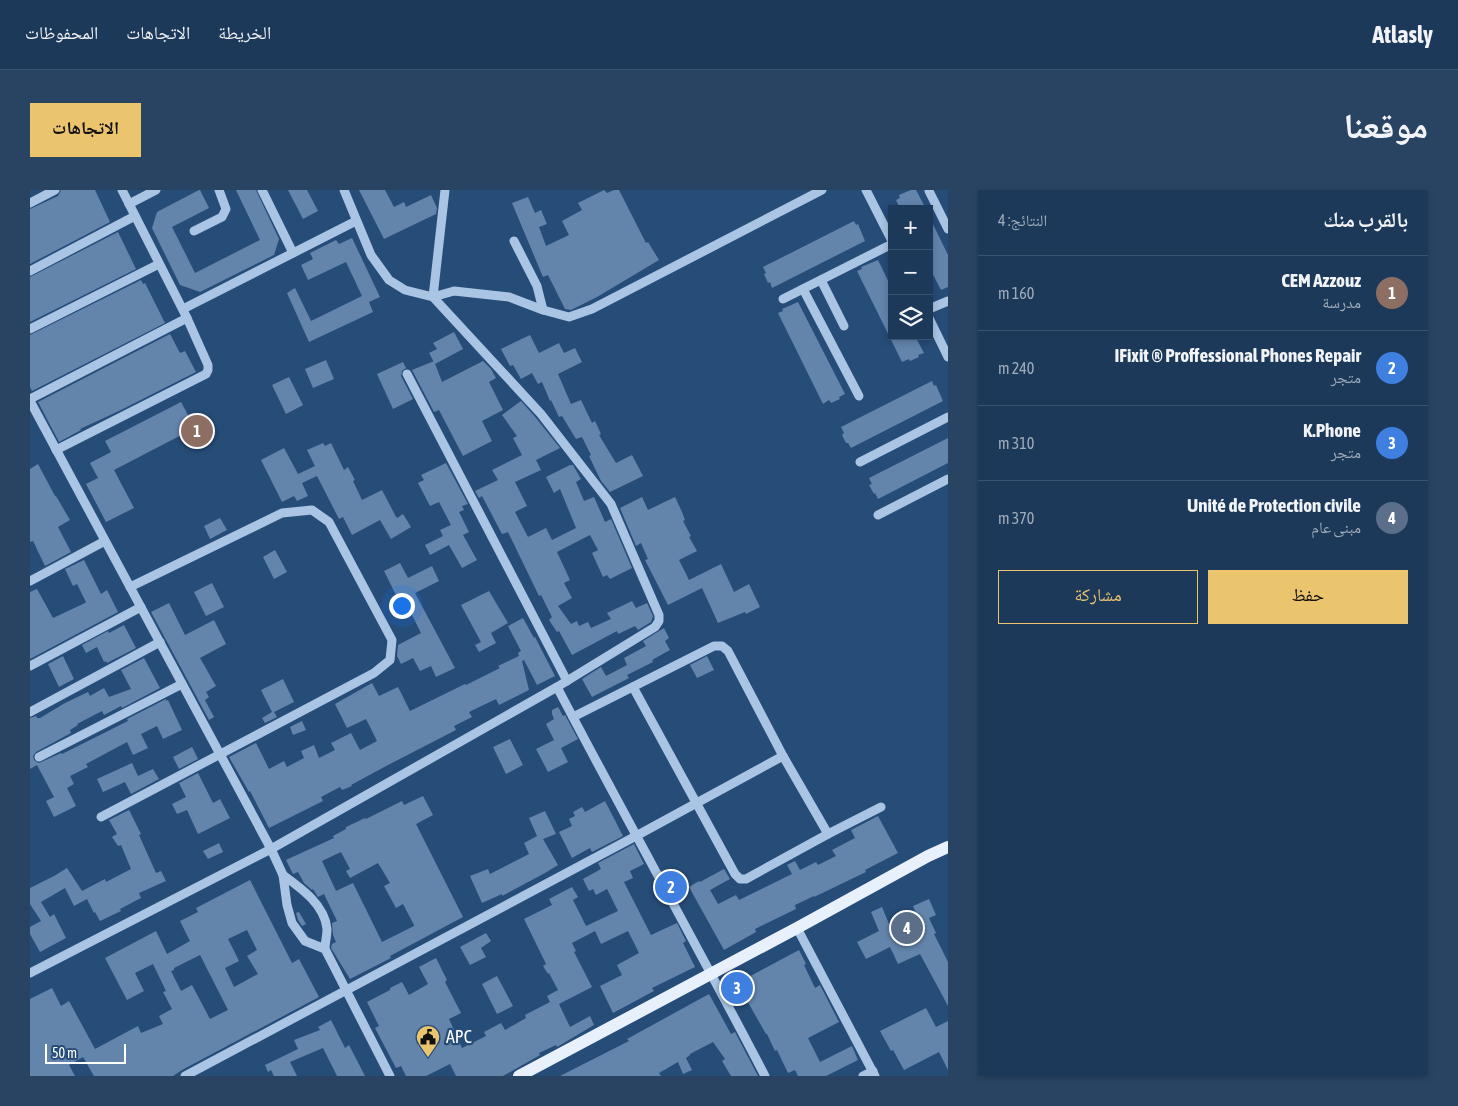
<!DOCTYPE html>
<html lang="ar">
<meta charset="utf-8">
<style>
body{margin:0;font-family:"Asap Condensed","Noto Naskh Arabic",sans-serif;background:#294463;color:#f1f3f6;direction:rtl}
.controls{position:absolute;right:15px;top:15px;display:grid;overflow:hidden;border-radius:0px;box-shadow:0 2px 8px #0003}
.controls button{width:45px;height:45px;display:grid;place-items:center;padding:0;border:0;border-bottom:1px solid #3a5370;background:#1c395a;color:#f1f3f6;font:25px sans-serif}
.scale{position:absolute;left:15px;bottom:12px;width:81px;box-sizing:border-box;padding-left:5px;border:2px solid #fff;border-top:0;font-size:14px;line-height:18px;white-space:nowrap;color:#fff;-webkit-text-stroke:4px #264c78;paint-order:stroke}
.you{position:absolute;left:371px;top:415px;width:18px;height:18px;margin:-12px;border:4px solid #fff;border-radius:50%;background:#1a73e8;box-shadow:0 0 0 8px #1a73e833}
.badge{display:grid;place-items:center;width:32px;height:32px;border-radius:50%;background:#ebc46e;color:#fff;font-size:16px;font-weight:700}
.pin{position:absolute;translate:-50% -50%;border:2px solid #fff;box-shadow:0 1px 5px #0006}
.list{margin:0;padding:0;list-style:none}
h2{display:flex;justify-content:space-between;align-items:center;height:65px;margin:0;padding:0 20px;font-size:21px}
h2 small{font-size:16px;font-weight:400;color:#a0acbb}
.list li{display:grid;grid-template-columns:32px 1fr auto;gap:15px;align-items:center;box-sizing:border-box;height:75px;padding:0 20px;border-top:1px solid #3a5370}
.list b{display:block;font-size:19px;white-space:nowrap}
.list p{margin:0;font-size:16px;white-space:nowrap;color:#a0acbb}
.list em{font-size:16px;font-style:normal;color:#a0acbb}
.actions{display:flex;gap:10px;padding:15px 20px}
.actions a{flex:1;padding:11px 0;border:1px solid #ebc46e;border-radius:0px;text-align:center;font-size:18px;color:#ebc46e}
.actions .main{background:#ebc46e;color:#111}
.icon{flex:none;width:28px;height:28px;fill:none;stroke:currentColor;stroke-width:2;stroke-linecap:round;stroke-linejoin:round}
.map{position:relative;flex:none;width:918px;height:886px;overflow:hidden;direction:ltr;border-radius:0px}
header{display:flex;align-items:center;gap:30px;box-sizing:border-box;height:70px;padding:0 25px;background:#1c395a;border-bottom:1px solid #3a5370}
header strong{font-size:24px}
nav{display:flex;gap:28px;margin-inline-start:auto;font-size:18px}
.intro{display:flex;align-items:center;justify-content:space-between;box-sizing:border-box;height:120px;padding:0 30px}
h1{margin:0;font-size:35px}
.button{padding:12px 22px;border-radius:0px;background:#ebc46e;color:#111;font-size:18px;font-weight:700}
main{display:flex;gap:30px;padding:0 30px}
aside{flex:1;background:#1c395a;border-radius:0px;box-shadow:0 2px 8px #0003}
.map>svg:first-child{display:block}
.building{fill:#6385ac;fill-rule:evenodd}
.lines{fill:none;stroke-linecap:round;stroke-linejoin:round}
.minor{stroke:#a9c5e3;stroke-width:9}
.major{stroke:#e8f0fc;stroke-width:12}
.labels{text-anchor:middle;stroke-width:4.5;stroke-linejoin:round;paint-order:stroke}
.poi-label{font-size:18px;fill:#fff;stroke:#264c78;text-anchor:start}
</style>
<header>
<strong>Atlasly</strong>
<nav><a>الخريطة</a><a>الاتجاهات</a><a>المحفوظات</a></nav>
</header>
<div class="intro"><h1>موقعنا</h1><a class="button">الاتجاهات</a></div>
<main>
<aside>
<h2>بالقرب منك<small>النتائج: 4</small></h2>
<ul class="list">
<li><span class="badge" style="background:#8d6e63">1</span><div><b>CEM Azzouz</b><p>مدرسة</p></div><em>160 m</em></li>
<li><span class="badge" style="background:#3f7fe0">2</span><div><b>IFixit ® Proffessional Phones Repair</b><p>متجر</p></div><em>240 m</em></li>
<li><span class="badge" style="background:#3f7fe0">3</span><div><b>K.Phone</b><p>متجر</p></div><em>310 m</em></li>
<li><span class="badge" style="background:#5c6f8a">4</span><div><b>Unité de Protection civile</b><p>مبنى عام</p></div><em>370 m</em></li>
</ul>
<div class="actions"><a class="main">حفظ</a><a>مشاركة</a></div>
</aside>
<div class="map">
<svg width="918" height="886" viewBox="0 0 918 886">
<rect width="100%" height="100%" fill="#264c78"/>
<g class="building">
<polygon points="31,0 65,0 80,32 0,74 0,19 28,6"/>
<polygon points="169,0 170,0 179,18 142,37 165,83 230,50 206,0 226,0 249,49 244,65 170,102 150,95 122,38 127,22"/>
<polygon points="258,0 277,0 288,21 273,29"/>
<polygon points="329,0 355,0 364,17 374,12 376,17 401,5 407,18 406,24 354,49"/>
<polygon points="574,0 577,3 584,0 589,0 616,53 618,52 629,70 567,107 541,120 535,119 518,85 513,87 482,13 498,7 505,23 511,20 517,34 509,37 516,56 539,45 532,31 552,20 548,13"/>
<polygon points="881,0 886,0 896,19 870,19 866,10 870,8 869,5"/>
<polygon points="899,26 918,65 918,97 911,100 899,77"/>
<polygon points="824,31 826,35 828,34 835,51 742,98 740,92 738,93 734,84 736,83 733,77"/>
<polygon points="88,42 106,79 0,132 0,87"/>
<polygon points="322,48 350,107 339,112 343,122 279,152 257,103 265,98 281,131 332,106 316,72 278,90 271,75 283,69 280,63 306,50 309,54"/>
<polygon points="848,70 862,99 862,146 885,146 894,163 888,165 889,167 880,171 879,169 872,172 827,81 832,79 831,77"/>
<polygon points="111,90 113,94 115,93 135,133 2,201 0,197 0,145"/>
<polygon points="768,112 815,204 809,207 810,209 801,213 799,210 793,214 748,123 753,121 752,119"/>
<polygon points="424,142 433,159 405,174 399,163 407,159 403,153"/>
<polygon points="140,144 150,163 155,161 166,182 89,221 50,239 51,240 29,252 8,212"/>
<polygon points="500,145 509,163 529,153 534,163 545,158 552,172 528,184 541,214 551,210 562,233 565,231 571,244 569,245 586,273 602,265 613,286 580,302 571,291 559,266 561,265 552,247 546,249 532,226 529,227 521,210 520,211 512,192 508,194 502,183 491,189 483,175 480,176 471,159"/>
<polygon points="296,170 304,189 283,198 275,179"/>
<polygon points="404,171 412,192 453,171 461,179 466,188 459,192 473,220 452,231 462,251 433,266 409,220 404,222 382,180"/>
<polygon points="373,172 376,178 372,181 371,186 383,209 363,219 347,184"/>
<polygon points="259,187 273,215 256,224 242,195"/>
<polygon points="902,191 904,196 906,195 913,211 821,258 818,253 816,253 812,245 814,243 811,237"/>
<polygon points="491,211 506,228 530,258 506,270 511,280 485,292 497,316 485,322 498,347 516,338 522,350 546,338 530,299 524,303 516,287 540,275 543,275 551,289 546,292 554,311 564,307 575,332 581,329 602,378 580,389 577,385 573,387 562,363 568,360 560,345 527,362 540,390 534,393 542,408 528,416 541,434 547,431 549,436 558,432 561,438 581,429 577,423 602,411 606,418 617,413 623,426 621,432 608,440 605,436 588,444 587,441 542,465 529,441 527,442 519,430 522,427 511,405 509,406 478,342 472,344 452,306 449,308 445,301 468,290 462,280 492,265 483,248 487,246 472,225"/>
<polygon points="151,212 165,238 84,280 104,318 76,332 56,294 68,288 60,273 81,262 75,251"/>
<polygon points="918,248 918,273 848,309 845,303 844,304 839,295 842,294 839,288"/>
<polygon points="293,253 295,256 301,253 314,280 318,277 325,290 323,291 332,310 352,300 365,325 367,328 373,324 381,337 361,349 350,330 322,345 313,327 309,329 287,286 272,293 278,306 267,311 264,306 252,312 231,270 254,258 268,284 285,276 277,260"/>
<polygon points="416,273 438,314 432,316 434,320 429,322 439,342 433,345 447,370 432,378 419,355 400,365 395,355 413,346 410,340 421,335 409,312 400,316 388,293 394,290 391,285"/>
<polygon points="8,274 25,306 26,306 40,330 28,337 41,362 15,376 3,351 0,352 0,279"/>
<polygon points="612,307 618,320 645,307 652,322 655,330 653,331 661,346 659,347 667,361 649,370 659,390 691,374 704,402 719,394 730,417 716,424 715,422 688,433 672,398 638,415 615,370 618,369 611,353 606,356 590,318"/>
<polygon points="190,328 197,340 180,349 174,336"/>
<polygon points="245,360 257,382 244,389 233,367"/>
<polygon points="54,370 71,404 77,400 88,422 0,469 0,402 7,399 23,428 55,413 56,412 47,394 43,396 35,379"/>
<polygon points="370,373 378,388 402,376 409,391 385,403 425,478 406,487 401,476 390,481 383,468 371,474 367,466 368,455 391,443 378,417 373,419 354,381"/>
<polygon points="182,393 194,417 176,426 164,402"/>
<polygon points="459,401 478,433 461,443 466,453 449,462 445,455 451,452 431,415"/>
<polygon points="139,413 155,445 184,430 196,454 170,468 186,496 176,502 179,507 175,510 184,527 179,530 121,422"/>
<polygon points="493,428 504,448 505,447 525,486 507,495 494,470 492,471 499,500 469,515 466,509 439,522 442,527 424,536 426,540 358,575 321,595 322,596 312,600 310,597 291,607 293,611 239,638 220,601 219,602 199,567 226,553 239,579 254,571 257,577 274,568 271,561 284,555 289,568 305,560 301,553 321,543 330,560 347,551 336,529 317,538 305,514 342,493 349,506 368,497 380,521 435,494 436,495 470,478 468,476 489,466 488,463 491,461 478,436"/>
<polygon points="94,435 106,458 77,473 76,471 74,472 67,457 56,463 52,455 78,441 79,443"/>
<polygon points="634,438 639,448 635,451 640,460 622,470 623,472 597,485 599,488 562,507 552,489 571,477 576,486 597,475 594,468 616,456 613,451"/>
<polygon points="33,466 44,489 29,497 18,474"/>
<polygon points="677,466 684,480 667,488 660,475"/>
<polygon points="114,468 130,498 92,518 91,516 74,525 72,521 47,534 48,535 40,540 41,543 6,562 3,566 4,570 9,573 31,563 32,564 98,531 97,529 136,509 136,511 138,510 152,540 133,549 127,536 111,544 118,558 103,565 97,552 56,574 58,577 40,586 44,594 37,598 46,616 24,627 16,611 24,607 7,575 0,579 0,528 6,526 7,528 10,528 35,513 58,502 60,506 74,498 79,507 101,499 91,480"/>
<polygon points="253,489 264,512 244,522 247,527 235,533 232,528 242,522 231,500"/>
<polygon points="528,517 533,526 535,525 548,549 531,558 538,572 518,582 506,559 524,550 516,534 524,529 522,524 522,520"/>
<polygon points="272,531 276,540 263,545 260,537"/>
<polygon points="480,549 493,575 476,584 463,557"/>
<polygon points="162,557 168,569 149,579 143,567"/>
<polygon points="102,573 108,586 123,579 129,589 101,604 95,592 73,602 67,589"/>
<polygon points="168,583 183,613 190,609 200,628 168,644 157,620 147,624 142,614 156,607 149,593"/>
<path d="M393,606l10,19 -17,9 47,93 -73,39 1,2 -41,21 -19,-31 1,-4 4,-2 -3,-7 -1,-12 5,-2 -13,-27 -6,3 -5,-8 -1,1 -8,-7 -6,-11 -5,2 -7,-14 48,-22 -1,-2 13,-7v-2l19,-9 1,1 36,-18 2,4zM311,662l9,17 -4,2 4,7 28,-15 12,20 -6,3 12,22 7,-4 11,21v1l-32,16 -29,-59 -17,8 -14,-30z"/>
<polygon points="575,611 593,646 562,662 560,658 542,668 529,642 542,636 539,629 545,626 543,622 552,617 555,622"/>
<polygon points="99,620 111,644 109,645 126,683 131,681 136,691 109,703 111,708 90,719 91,721 70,731 65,722 64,723 57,709 44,716 35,698 11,712 20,727 24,724 36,748 10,762 0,744 0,737 11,731 0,714 0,698 24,686 37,678 52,701 75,689 76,692 101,679 91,655 88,656 82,647 87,644 79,630"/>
<polygon points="515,621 526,644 513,649 528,675 515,683 472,706 472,704 452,713 440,686 458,679 460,684 499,664 494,653 507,646 499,628"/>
<polygon points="848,626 868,663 835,680 836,682 784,707 784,706 765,715 766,719 725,739 726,742 694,760 659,697 669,691 670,692 694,679 700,689 680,700 688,714 706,705 709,710 762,684 757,675 765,671 770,680 786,672 788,675 806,666 802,660 825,648 821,640"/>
<polygon points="189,653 193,662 178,669 173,661"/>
<polygon points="604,654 614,674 600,681 603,688 594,692 621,745 647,733 656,751 653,753 665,777 622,798 624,801 583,823 570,796 592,785 587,775 609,763 598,741 571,754 565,741 542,753 546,761 544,762 562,797 529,814 540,837 560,826 564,835 527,857 526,855 509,863 510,865 473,886 426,886 420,874 396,886 376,886 371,876 366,878 345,838 349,836 337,812 360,800 360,798 372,792 379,805 398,794 389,777 406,768 417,790 415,792 431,823 419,829 432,858 456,846 454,842 471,833 475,840 496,828 495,825 520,812 517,806 528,800 519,783 518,784 513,776 516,774 494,729 522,715 519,709 542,697 548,707 543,710 556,736 588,721 577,699 566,705 563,699 559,701 553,689 571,679 568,673"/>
<path d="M220,690l42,83 7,-4 20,38 -137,73 -9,6h-79l-11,-19 -14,8 6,11h-45v-77l22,-11 9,18 8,-5 26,48 43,-23 3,7 22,-9 -4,-8 13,-7 -9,-17 3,-1 -13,-27 -18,9 9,18 -17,9 -22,-42 51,-27 11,23 23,-13 -10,-20 18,-9 -2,-4zM217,740l10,20 -10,6 11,18 -24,13 -9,-19 14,-7 -11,-22zM170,765l28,55 -18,9 -18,-34 -11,6 -10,-20 3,-1v-2z"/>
<polygon points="899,709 906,725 899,728 906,743 904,744 918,772 918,816 890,764 868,774 860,757 836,769 827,752 849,741 841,722 852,717 864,746 881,738 879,732 888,728 883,716"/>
<polygon points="269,722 276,734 272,736 268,730 266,723"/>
<polygon points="456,743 461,751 451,758 456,767 440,775 430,757"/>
<polygon points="769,760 776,774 774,775 785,798 790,795 809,832 778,848 790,872 822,856 828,870 796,886 768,886 765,880 758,883 747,860 745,861 737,844 736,844 707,793"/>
<polygon points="467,786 483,816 467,824 452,794"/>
<polygon points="679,804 701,844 705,842 728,886 701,886 692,871 695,869 683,852 660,864 660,865 656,868 662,880 653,884 648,872 629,883 631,886 530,886 599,851 597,849"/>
<polygon points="896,818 906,837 918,831 918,880 909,862 874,880 863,860 861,861 850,841"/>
<polygon points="301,830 315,858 319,855 335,886 307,886 293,858 260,872 267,886 244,886 241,880 238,882 235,875 268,859 264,850 290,840 288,837"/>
</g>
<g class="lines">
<g class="minor">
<polyline points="232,0 263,63"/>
<polyline points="314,0 341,65 359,90 375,100 403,107 511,224 581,314 629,425 629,431 625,437 527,497"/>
<polyline points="415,0 403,107 424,101 479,107 513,120 539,127 562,119 792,0"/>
<polyline points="836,0 862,51"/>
<polyline points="899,1 918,39"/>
<polyline points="0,13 25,0"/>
<polyline points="99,14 126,0"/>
<polyline points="164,41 192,27 196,19 189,0"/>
<polyline points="484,51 507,96 513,120"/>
<polyline points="0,81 105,26"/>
<polyline points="791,90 814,136"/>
<polyline points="773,99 829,206"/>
<polyline points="753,109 862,54"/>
<polyline points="153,119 326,31"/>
<polyline points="899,119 918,111"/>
<polyline points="899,128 918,167"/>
<polyline points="0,139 129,74"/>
<polyline points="377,184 537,491"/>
<polyline points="0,209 157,128"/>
<polyline points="0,211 241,659 253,685 257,715 262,733 275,751 295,759"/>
<polyline points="26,260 176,184 178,180 178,175 157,128 92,0"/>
<polyline points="830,272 918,227"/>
<polyline points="848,325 918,289"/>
<polyline points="0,391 75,351"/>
<polyline points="0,476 111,417"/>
<polyline points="603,497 705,684 710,689 716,689 798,644 851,617"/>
<polyline points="0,522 130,452"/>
<polyline points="543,527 684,456 692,456 698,461 753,566 798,644"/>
<polyline points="9,567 152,494"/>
<polyline points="71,627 344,483 360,470 362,450 299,332 282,320 252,323 100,397"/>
<path d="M253,685c18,13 42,30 44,54 0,7 -2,14 -2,20l65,127"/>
<polyline points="767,738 845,886"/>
<path d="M0,783l241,-124 286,-162c68,130 140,258 208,389"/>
<polyline points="155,886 606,646 753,566"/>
<polyline points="833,886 843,881"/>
</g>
<polyline class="major" points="489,886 767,738 898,666 918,657"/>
</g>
<defs>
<g id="civic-pin" transform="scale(1.25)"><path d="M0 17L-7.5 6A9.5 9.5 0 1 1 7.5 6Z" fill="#ebc46e" stroke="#264c78"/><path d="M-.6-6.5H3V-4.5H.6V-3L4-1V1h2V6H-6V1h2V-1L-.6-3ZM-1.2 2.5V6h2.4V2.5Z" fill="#111"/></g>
</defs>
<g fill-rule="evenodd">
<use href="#civic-pin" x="398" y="847"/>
</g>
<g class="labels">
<g class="poi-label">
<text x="416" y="853">APC</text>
</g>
</g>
</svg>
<div class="controls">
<button>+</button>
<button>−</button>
<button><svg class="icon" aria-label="layers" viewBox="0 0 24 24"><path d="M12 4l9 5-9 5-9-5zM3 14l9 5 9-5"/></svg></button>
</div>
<div class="scale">50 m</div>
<div class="you"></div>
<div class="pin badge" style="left:167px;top:241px;background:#8d6e63">1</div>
<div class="pin badge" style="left:641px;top:697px;background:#3f7fe0">2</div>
<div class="pin badge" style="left:707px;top:798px;background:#3f7fe0">3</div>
<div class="pin badge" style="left:877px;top:738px;background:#5c6f8a">4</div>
</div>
</main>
